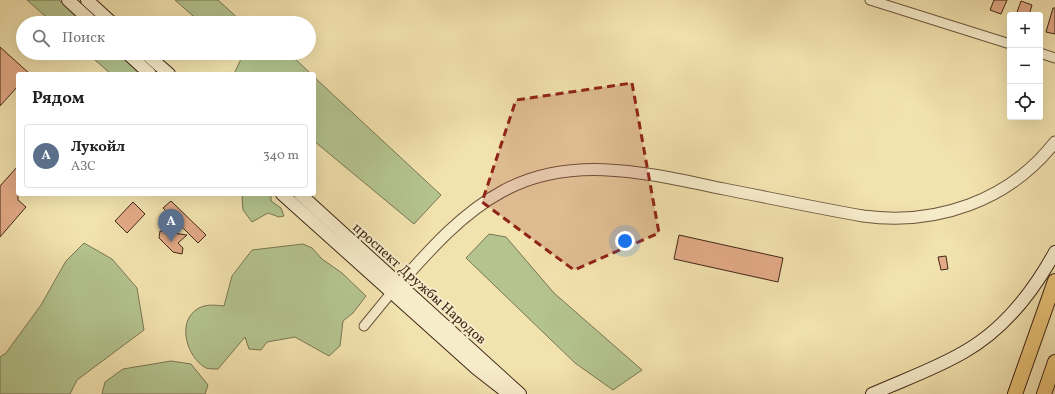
<!DOCTYPE html>
<html lang="ru">
<meta charset="utf-8">
<style>
body{margin:0;font-family:Vollkorn,serif;background:#f6f6f6;color:#222}
.controls{position:absolute;right:12px;top:12px;display:grid;overflow:hidden;border-radius:4px;box-shadow:0 4px 16px #0002}
.controls button{width:36px;height:36px;display:grid;place-items:center;padding:0;border:0;border-bottom:1px solid #e0e0e0;background:#fff;color:#222;font:20px sans-serif}
.you{position:absolute;left:625px;top:241px;width:14px;height:14px;margin:-10px;border:3px solid #fff;border-radius:50%;background:#1a73e8;box-shadow:0 0 0 6px #1a73e833}
.badge{display:grid;place-items:center;width:26px;height:26px;border-radius:50%;background:#8f2418;color:#fff;font-size:13px;font-weight:700}
.pin{position:absolute;translate:-50% -33px;filter:drop-shadow(0 1px 2px #0008)}
.pin::after{content:'';position:absolute;top:21px;width:14px;height:12px;background:inherit;clip-path:polygon(0 0,100% 0,50% 100%)}
.list{margin:0;padding:0;list-style:none}
h2{display:flex;justify-content:space-between;align-items:center;height:52px;margin:0;padding:0 16px;font-size:17px}
h2 small{font-size:13px;font-weight:400;color:#767676}
.list li{display:grid;grid-template-columns:26px 1fr auto;gap:12px;align-items:center;box-sizing:border-box;height:64px;margin:0 8px 8px;padding:0 8px;border:1px solid #e0e0e0;border-radius:4px}
.list b{display:block;font-size:15px;white-space:nowrap}
.list p{margin:0;font-size:13px;white-space:nowrap;color:#767676}
.list em{font-size:13px;font-style:normal;color:#767676}
.icon{flex:none;width:22px;height:22px;fill:none;stroke:currentColor;stroke-width:2;stroke-linecap:round;stroke-linejoin:round}
.map{position:relative;flex:none;width:1055px;height:394px;overflow:hidden}
.search{position:absolute;background:#fff;box-shadow:0 4px 16px #0002;left:16px;top:16px;width:300px;height:44px;display:flex;align-items:center;gap:10px;box-sizing:border-box;padding:0 14px;border-radius:22px;color:#767676;font-size:15px}
.panel{position:absolute;background:#fff;box-shadow:0 4px 16px #0002;left:16px;top:72px;width:300px;height:124px;border-radius:4px}
.map>svg:first-child{display:block}
.green{fill:#b4c48f;stroke:#7a7653}
.building{fill:#e3aa87;stroke:#402717}
.lines{fill:none;stroke-linecap:round;stroke-linejoin:round}
.minor-casing{stroke:#6c563d;stroke-width:11}
.tertiary-casing{stroke:#6c563d;stroke-width:13}
.secondary-casing{stroke:#402717;stroke-width:14}
.primary-casing{stroke:#402717;stroke-width:16}
.minor{stroke:#f7ecca;stroke-width:9}
.tertiary{stroke:#f7ecca;stroke-width:11}
.secondary{stroke:#f7ecca;stroke-width:12}
.primary{stroke:#e9c177;stroke-width:14}
.marked{fill:#8f2418;fill-opacity:0.2;stroke:#8f2418;stroke-width:3;stroke-dasharray:8 5;stroke-linejoin:round}
.labels{text-anchor:middle;stroke-width:4;stroke-linejoin:round;paint-order:stroke}
.street-label{font-size:14px;fill:#402717;stroke:#f7ecca}
</style>
<div class="map">
<svg width="1055" height="394" viewBox="0 0 1055 394">
<rect width="100%" height="100%" fill="#f2e2ae"/>
<filter id="stains"><feTurbulence type="fractalNoise" baseFrequency=".005" numOctaves="4"/><feColorMatrix values="0 0 0 0 .2 0 0 0 0 .09 0 0 0 0 .02 0 0 0 .5 -.17"/></filter>
<radialGradient id="worn" r=".72"><stop offset=".6" stop-color="#630" stop-opacity="0"/><stop offset="1" stop-color="#630" stop-opacity=".3"/></radialGradient>
<g class="green">
<polygon points="27,0 59,0 85,23 53,23"/>
<polygon points="175,0 218,0 243,23 201,23"/>
<polygon points="87,53 118,53 141,74 111,74"/>
<polygon points="235,53 289,53 311,74 234,74 241,59"/>
<polygon points="314,77 441,195 414,224 314,141"/>
<polygon points="245,194 271,194 271,201 281,208 284,216 279,217 268,213 252,222 243,210 242,197"/>
<polygon points="489,234 506,237 554,293 642,370 613,390 575,363 466,258"/>
<polygon points="84,243 112,259 137,288 144,330 77,380 70,394 0,394 0,357 6,353 41,305 66,261"/>
<path d="M303,244l9,4 10,11 20,14 24,23 -13,17 -10,8 -3,25 -11,10 -34,-19 -28,5 -6,8 -12,-1 -4,-12 -27,32c-3,0 -9,0 -12,-1 -20,-11 -30,-48 -7,-60 8,-4 16,-3 25,-2l8,-30 20,-26z"/>
<polygon points="171,361 191,364 208,385 205,394 102,394 105,382 123,369"/>
</g>
<g class="building">
<polygon points="994,0 1007,0 1001,14 990,10"/>
<polygon points="1021,1 1032,5 1029,15 1016,15"/>
<polygon points="1053,8 1055,8 1055,34 1046,32"/>
<polygon points="0,47 30,74 18,74 18,86 0,106"/>
<polygon points="18,166 18,200 26,207 0,237 0,186"/>
<polygon points="171,201 206,235 198,243 163,208"/>
<polygon points="133,202 145,214 127,233 115,221"/>
<polygon points="160,231 187,235 178,243 183,248 182,254 173,252 159,238"/>
<polygon points="679,235 783,258 778,282 674,259"/>
<polygon points="946,256 948,269 941,270 938,257"/>
</g>
<g class="lines">
<g class="minor-casing">
<g id="minor">
<polyline points="870,0 1010,44"/>
<polyline points="1040,53 1055,58"/>
<polyline points="364,326 391,293"/>
</g>
</g>
<g class="tertiary-casing">
<path id="tertiary" d="M394,290c32,-36 66,-76 109,-99 70,-38 148,-17 221,-2 46,9 93,19 139,27 73,10 146,-15 192,-74"/>
</g>
<g class="secondary-casing">
<g id="secondary">
<polyline points="68,0 93,23"/>
<polyline points="87,0 112,23"/>
<polyline points="127,53 150,74"/>
<polyline points="145,53 169,74"/>
<polyline points="282,194 477,369 509,394"/>
<polyline points="300,194 520,394"/>
<path d="M872,394c31,-14 63,-25 92,-42 41,-23 69,-60 91,-100"/>
</g>
</g>
<g class="primary-casing">
<g id="primary">
<polyline points="1015,394 1055,281"/>
<polyline points="1044,394 1055,362"/>
</g>
</g>
<use href="#minor" class="minor"/>
<use href="#tertiary" class="tertiary"/>
<use href="#secondary" class="secondary"/>
<use href="#primary" class="primary"/>
</g>
<path class="marked" d="M632,83l27,150 -85,37 -92,-68 34,-102z"/>
<g class="labels">
<g class="street-label">
<text transform="translate(420 283) rotate(42)" y="5">проспект Дружбы Народов</text>
</g>
</g>
<rect width="100%" height="100%" filter="url(#stains)"/>
<rect width="100%" height="100%" fill="url(#worn)"/>
</svg>
<div class="controls">
<button>+</button>
<button>−</button>
<button><svg class="icon" aria-label="locate" viewBox="0 0 24 24"><circle cx="12" cy="12" r="6"/><path d="M12 2v4M12 18v4M2 12h4M18 12h4"/></svg></button>
</div>
<div class="you"></div>
<div class="pin badge" style="left:171px;top:242px;background:#5c6f8a">A</div>
<div class="search"><svg class="icon" aria-label="search" viewBox="0 0 24 24"><circle cx="10" cy="10" r="6"/><path d="M15 15l6 6"/></svg>Поиск</div>
<section class="panel">
<h2>Рядом<small></small></h2>
<ul class="list">
<li><span class="badge" style="background:#5c6f8a">A</span><div><b>Лукойл</b><p>АЗС</p></div><em>340 m</em></li>
</ul>
</section>
</div>
